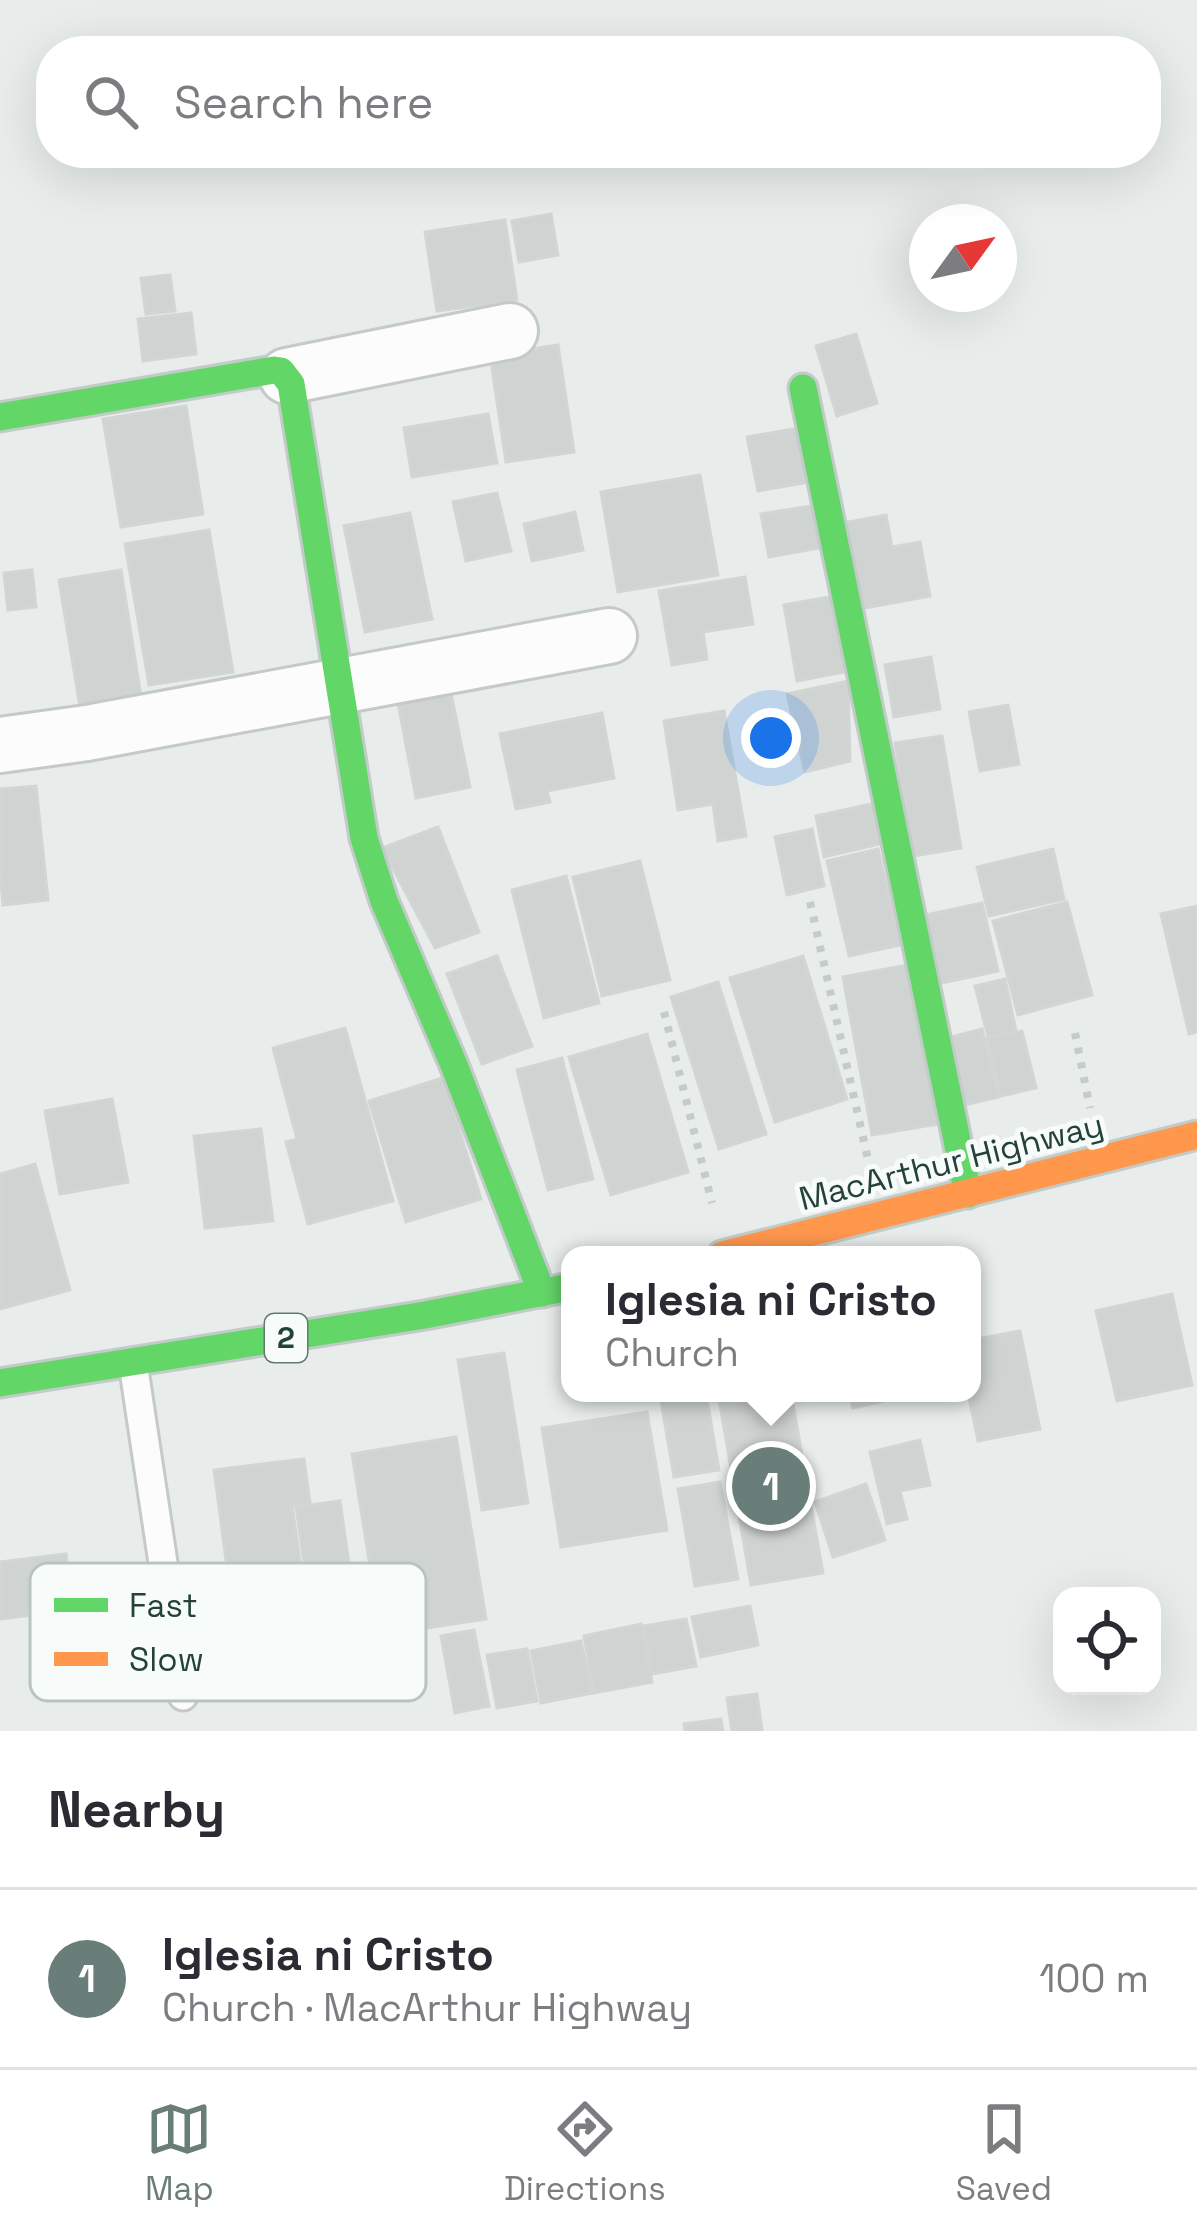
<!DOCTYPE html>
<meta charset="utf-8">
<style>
body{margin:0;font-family:"Space Grotesk",sans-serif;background:#f7f7f7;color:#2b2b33}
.controls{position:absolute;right:36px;bottom:36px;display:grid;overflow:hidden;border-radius:24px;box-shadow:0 12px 48px #0002}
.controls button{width:108px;height:108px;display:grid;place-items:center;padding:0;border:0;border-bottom:3px solid #e1e1e2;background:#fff;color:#2b2b33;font:60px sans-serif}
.compass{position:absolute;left:909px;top:204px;width:108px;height:108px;border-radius:50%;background:#fff;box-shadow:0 12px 48px #0002;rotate:57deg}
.you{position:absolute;left:771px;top:738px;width:42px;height:42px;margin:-30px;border:9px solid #fff;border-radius:50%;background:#1a73e8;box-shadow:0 0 0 18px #1a73e833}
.badge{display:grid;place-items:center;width:78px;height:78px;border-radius:50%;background:#697e78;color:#fff;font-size:39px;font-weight:700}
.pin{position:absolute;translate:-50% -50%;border:6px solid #fff;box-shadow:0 3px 12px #0006}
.popup{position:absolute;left:561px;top:1246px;width:420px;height:156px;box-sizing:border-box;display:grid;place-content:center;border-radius:24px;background:#fff;filter:drop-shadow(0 3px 9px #0005);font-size:39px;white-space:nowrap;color:#7c7c81}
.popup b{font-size:45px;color:#2b2b33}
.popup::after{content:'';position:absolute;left:50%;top:100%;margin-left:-24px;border:24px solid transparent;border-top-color:#fff}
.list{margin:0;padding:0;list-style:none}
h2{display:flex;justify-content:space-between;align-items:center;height:156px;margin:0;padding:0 48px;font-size:51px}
h2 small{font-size:39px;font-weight:400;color:#7c7c81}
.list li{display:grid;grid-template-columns:78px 1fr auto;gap:36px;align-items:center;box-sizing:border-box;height:180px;padding:0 48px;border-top:3px solid #e1e1e2}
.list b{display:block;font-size:45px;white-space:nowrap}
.list p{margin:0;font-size:39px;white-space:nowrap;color:#7c7c81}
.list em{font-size:39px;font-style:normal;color:#7c7c81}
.icon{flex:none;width:66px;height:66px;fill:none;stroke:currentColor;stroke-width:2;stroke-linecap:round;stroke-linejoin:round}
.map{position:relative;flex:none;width:1197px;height:1731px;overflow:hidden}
.search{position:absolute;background:#fff;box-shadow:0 12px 48px #0002;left:36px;right:36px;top:36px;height:132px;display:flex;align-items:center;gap:30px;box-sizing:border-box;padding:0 42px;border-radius:48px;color:#7c7c81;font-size:45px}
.sheet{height:336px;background:#fff}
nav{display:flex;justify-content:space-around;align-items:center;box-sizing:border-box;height:168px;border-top:3px solid #e1e1e2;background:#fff;font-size:33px;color:#7c7c81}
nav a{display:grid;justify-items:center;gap:6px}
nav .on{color:#697e78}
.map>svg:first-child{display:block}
.building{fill:#cfd4d2;stroke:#d1d6d4;stroke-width:3}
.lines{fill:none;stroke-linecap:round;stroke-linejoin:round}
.lane-casing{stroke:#c5cac8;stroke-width:33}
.street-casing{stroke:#c5cac8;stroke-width:60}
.fast-casing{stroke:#c3cbc8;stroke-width:33}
.slow-casing{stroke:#c3cbc8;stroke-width:33}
.path{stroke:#c3ccca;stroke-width:8;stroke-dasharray:6 9;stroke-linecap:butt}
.lane{stroke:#fcfcfc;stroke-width:27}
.street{stroke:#fcfcfc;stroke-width:54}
.fast{stroke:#63d668;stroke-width:27}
.slow{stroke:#ff974d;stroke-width:27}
.labels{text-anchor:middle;stroke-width:10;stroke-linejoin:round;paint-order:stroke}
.shield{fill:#f7fbf9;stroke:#637a73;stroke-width:3}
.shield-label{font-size:30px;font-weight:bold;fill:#24423a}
.street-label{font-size:33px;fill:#24423a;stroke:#f7fbf9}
.key{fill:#f7fbf9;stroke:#b8c4c0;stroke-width:3}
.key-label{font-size:33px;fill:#24423a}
</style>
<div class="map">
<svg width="1197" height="1731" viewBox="0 0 1197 1731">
<rect width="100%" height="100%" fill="#e8edeb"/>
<g class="building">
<polygon points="551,214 558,255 519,262 512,221"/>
<polygon points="505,220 517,300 437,311 425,232"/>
<polygon points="170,275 175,311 146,314 141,278"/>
<polygon points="191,313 196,354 143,361 138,319"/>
<polygon points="856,334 877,403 837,416 816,346"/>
<polygon points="558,345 574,452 506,462 490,355"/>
<polygon points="186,406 203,514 121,527 103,419"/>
<polygon points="488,414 497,463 412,477 404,428"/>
<polygon points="799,428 809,482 758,491 747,437"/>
<polygon points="700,475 718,575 618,592 601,492"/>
<polygon points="497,493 511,551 466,561 453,502"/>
<polygon points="817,505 824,547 769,557 761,514"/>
<polygon points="575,512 583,550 532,561 524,524"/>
<polygon points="410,513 432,619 365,632 344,526"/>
<polygon points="886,515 892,547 920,542 930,596 860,609 844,523"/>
<polygon points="209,530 233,672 149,685 125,544"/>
<polygon points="32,570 36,607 8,610 4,573"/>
<polygon points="121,570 141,697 80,707 59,580"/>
<polygon points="745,577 753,624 703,632 707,659 672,665 659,591"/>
<polygon points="835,596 849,671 797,681 784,605"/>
<polygon points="931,657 940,709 894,717 885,665"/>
<polygon points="848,681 850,761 805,772 787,694"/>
<polygon points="450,688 470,787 416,798 397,698"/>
<polygon points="1008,705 1019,764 980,771 969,712"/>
<polygon points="724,711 746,836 718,841 713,804 678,810 664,721"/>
<polygon points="602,713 614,778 547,791 550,802 516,809 500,734"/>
<polygon points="942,736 961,848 914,856 895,743"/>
<polygon points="36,786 48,900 3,905 0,873 0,789"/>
<polygon points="871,804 880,844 824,857 816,816"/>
<polygon points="438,827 479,932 435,948 382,848"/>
<polygon points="812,829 824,886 787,895 775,837"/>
<polygon points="878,849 900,945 849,956 827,861"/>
<polygon points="1053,849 1064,899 989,916 977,867"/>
<polygon points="640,861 670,980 602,996 573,877"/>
<polygon points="566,876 599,1003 544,1018 512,890"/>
<polygon points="1067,902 1092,995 1018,1015 993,921"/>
<polygon points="982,903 998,971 942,983 926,915"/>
<polygon points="1197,906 1197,1032 1189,1034 1161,914"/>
<polygon points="497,956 532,1046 482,1064 447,974"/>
<polygon points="803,956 847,1099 775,1122 730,978"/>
<polygon points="908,965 938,1124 872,1135 843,977"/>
<polygon points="1005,979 1016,1031 988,1037 975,986"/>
<polygon points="718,982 766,1134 719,1149 671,997"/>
<polygon points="345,1028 393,1201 308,1224 286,1142 297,1139 273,1048"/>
<polygon points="982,1029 999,1097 965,1105 947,1038"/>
<polygon points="1022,1031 1036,1088 1001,1096 987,1039"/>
<polygon points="647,1034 688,1172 611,1195 569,1057"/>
<polygon points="562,1058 593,1179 548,1190 517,1070"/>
<polygon points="443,1078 481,1199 406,1222 369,1101"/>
<polygon points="112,1099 128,1182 60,1194 45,1111"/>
<polygon points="261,1129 273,1221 205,1228 194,1136"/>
<polygon points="35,1164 70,1290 0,1309 0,1174"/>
<polygon points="1172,1294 1192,1385 1117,1401 1096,1311"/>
<polygon points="1020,1331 1040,1429 978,1441 968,1393 972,1393 972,1340"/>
<polygon points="504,1353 528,1503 482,1510 458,1360"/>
<polygon points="672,1393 706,1393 719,1470 674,1477 660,1395"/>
<polygon points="756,1393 791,1393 823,1573 751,1585 719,1399"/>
<polygon points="849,1393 918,1393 853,1408"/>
<polygon points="647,1412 667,1530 561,1547 542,1428"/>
<polygon points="456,1437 486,1619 381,1635 352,1454"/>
<polygon points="920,1440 930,1485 900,1491 907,1519 887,1524 870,1452"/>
<polygon points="304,1459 310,1503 292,1505 309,1625 236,1635 214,1470"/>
<polygon points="720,1482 738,1579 695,1586 678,1489"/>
<polygon points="866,1484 885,1540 833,1557 815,1502"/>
<polygon points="340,1501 354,1598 310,1604 296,1507"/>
<polygon points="66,1554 73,1610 0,1619 0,1562"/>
<polygon points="750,1606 758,1645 701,1657 692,1617"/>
<polygon points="686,1619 696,1666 652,1674 644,1626"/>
<polygon points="641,1624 652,1682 594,1693 584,1636"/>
<polygon points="474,1630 489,1706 455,1713 441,1636"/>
<polygon points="581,1641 592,1693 541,1703 531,1651"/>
<polygon points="527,1649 537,1701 497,1708 487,1655"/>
<polygon points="757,1694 762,1731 732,1731 727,1698"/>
<polygon points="721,1719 723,1731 685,1731 684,1724"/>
</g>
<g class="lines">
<g class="lane-casing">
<polyline id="lane" points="133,1363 183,1696"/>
</g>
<g class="street-casing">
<g id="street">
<polyline points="287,376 510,331"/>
<polyline points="0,745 87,733 609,636"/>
</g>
</g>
<g class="fast-casing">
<g id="fast">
<polyline points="803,388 968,1194"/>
<polyline points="0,417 274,370 281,371 291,384 364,838 384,901 454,1065 542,1293"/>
<polyline points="0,1383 425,1315 570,1287"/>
</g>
</g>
<g class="slow-casing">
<polyline id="slow" points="722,1255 1197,1135"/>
</g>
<g class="path">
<polyline points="810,902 869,1164"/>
<polyline points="664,1012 712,1203"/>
<polyline points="1075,1033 1090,1108"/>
</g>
<use href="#lane" class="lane"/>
<use href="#street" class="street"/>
<use href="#fast" class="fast"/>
<use href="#slow" class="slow"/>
</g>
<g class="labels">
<rect class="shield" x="265" y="1314" width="42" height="48" rx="9"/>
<g class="shield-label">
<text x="286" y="1348">2</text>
</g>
<g class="street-label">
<text transform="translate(951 1161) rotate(-14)" y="12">MacArthur Highway</text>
</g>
</g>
<rect x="30" y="1563" width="396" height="138" rx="18" class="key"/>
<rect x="54" y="1598" width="54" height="14" fill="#63d668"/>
<rect x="54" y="1652" width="54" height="14" fill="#ff974d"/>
<g class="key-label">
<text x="129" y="1617">Fast</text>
<text x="129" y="1671">Slow</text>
</g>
</svg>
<div class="controls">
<button><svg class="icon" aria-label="locate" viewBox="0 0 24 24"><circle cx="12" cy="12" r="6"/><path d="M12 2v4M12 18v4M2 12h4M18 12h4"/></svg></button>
</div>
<svg class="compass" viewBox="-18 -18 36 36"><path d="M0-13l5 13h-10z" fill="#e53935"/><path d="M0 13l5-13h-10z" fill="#7c7c81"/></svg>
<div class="you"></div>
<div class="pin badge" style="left:771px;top:1486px">1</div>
<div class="popup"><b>Iglesia ni Cristo</b>Church</div>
<div class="search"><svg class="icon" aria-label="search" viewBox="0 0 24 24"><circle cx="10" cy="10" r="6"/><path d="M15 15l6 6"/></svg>Search here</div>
</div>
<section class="sheet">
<h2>Nearby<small></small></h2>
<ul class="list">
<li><span class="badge">1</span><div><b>Iglesia ni Cristo</b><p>Church · MacArthur Highway</p></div><em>100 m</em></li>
</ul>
</section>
<nav>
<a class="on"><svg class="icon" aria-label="map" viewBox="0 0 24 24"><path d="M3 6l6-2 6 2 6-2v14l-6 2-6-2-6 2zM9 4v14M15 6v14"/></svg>Map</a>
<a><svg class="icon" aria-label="directions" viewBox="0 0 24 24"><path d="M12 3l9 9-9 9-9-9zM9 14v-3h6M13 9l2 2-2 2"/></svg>Directions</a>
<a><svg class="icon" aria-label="saved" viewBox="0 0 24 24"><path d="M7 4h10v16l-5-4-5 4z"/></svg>Saved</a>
</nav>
